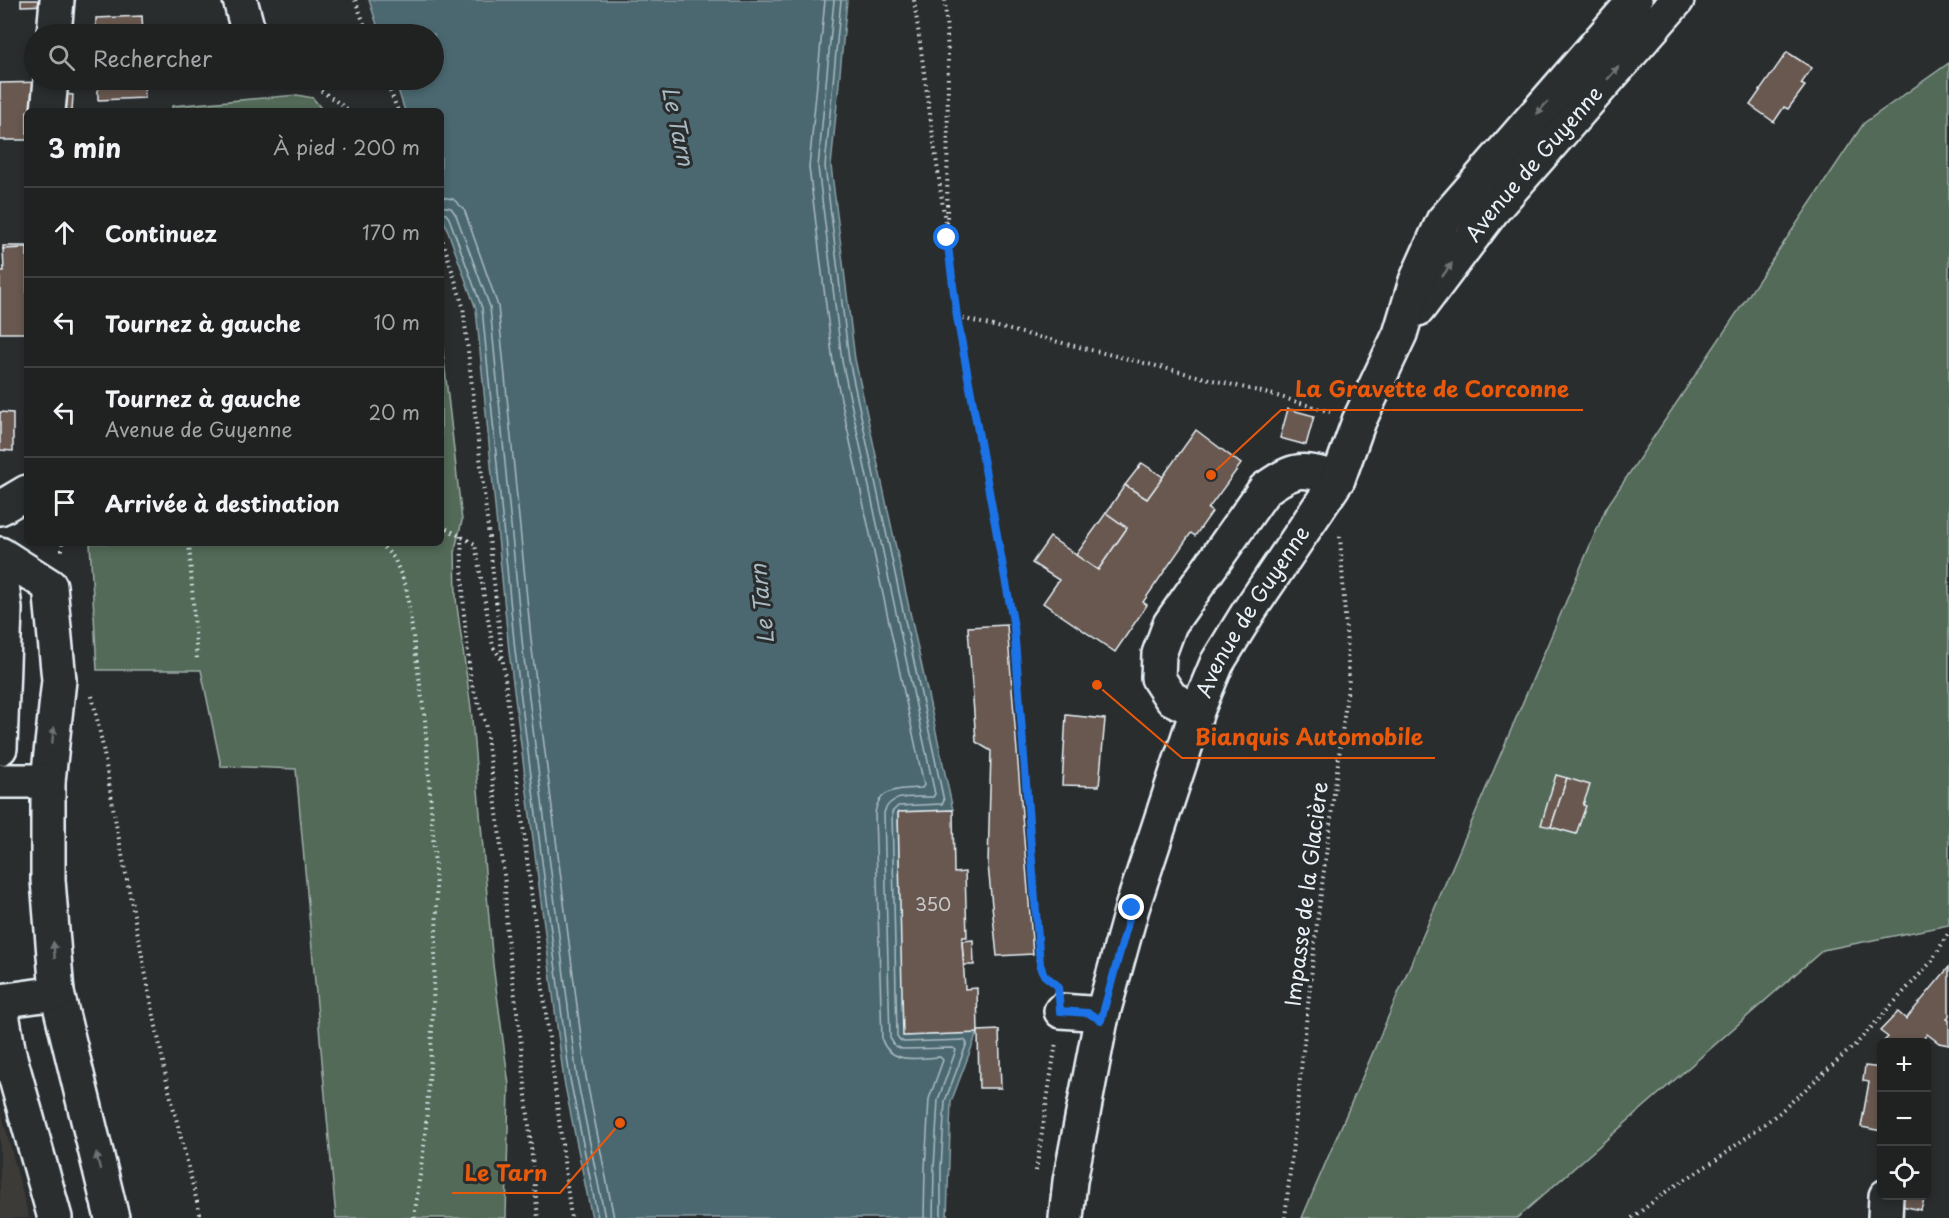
<!DOCTYPE html>
<html lang="fr">
<meta charset="utf-8">
<style>
body{margin:0;font-family:"Playpen Sans",sans-serif;background:#2d2f2f;color:#f1f3f6}
.controls{position:absolute;right:18px;bottom:18px;display:grid;overflow:hidden;border-radius:9px;box-shadow:0 3px 9px #0003}
.controls button{width:54px;height:54px;display:grid;place-items:center;padding:0;border:0;border-bottom:2px solid #3d3f40;background:#202222;color:#f1f3f6;font:30px sans-serif}
.stop{position:absolute;width:18px;height:18px;margin:-14px;border:4px solid #1a73e8;border-radius:50%;background:#fff}
.stop.end{background:#1a73e8;border-color:#fff;box-shadow:0 2px 6px #0008}
.list{margin:0;padding:0;list-style:none}
h2{display:flex;justify-content:space-between;align-items:center;height:78px;margin:0;padding:0 24px;font-size:26px}
h2 small{font-size:20px;font-weight:400;color:#a2a4a5}
.list li{display:grid;grid-template-columns:39px 1fr auto;gap:18px;align-items:center;box-sizing:border-box;height:90px;padding:0 24px;border-top:2px solid #3d3f40}
.list b{display:block;font-size:22px;white-space:nowrap}
.list p{margin:0;font-size:20px;white-space:nowrap;color:#a2a4a5}
.list em{font-size:20px;font-style:normal;color:#a2a4a5}
.icon{flex:none;width:33px;height:33px;fill:none;stroke:currentColor;stroke-width:2;stroke-linecap:round;stroke-linejoin:round}
.map{position:relative;flex:none;width:1949px;height:1218px;overflow:hidden}
.search{position:absolute;background:#202222;box-shadow:0 3px 9px #0003;left:24px;top:24px;width:420px;height:66px;display:flex;align-items:center;gap:15px;box-sizing:border-box;padding:0 21px;border-radius:33px;color:#a2a4a5;font-size:22px}
.panel{position:absolute;background:#202222;box-shadow:0 3px 9px #0003;left:24px;top:108px;width:420px;height:438px;border-radius:9px}
.map>svg:first-child{display:block}
.built{fill:#3d3a38}
.green{fill:#536b58;stroke:#9eaea8;stroke-width:1.5}
.water{fill:#4c6870;stroke:#8a9fa6;stroke-width:1.5}
.lines{fill:none;stroke-linecap:round;stroke-linejoin:round}
.shore{stroke:#aabac2;stroke-width:1.5}
.building{fill:#685850;stroke:#e8f1f8;stroke-width:1.5}
.minor-casing{stroke:#e8f1f8;stroke-width:38}
.major-casing{stroke:#e8f1f8;stroke-width:38}
.path{stroke:#e8f1f8;stroke-width:4;stroke-dasharray:1.5 4.5;stroke-linecap:butt}
.minor{stroke:#2a2d2e;stroke-width:33}
.major{stroke:#2a2d2e;stroke-width:33}
.oneway{fill:#6c7275}
.route{stroke:#1a73e8;stroke-width:8}
.labels{text-anchor:middle;stroke-width:6;stroke-linejoin:round;paint-order:stroke}
.number-label{font-size:18px;fill:#c8cbce}
.street-label{font-size:21px;fill:#e8f1f8;stroke:#2a2d2e}
.water-label{font-size:22px;font-style:italic;fill:#aabac2;stroke:#2a2d2e}
.leader{fill:none;stroke:#e8590c;stroke-width:2}
.callout-dot{fill:#e8590c;stroke:#2a2d2e;stroke-width:2}
.callout-label{font-size:22px;text-anchor:middle;font-weight:bold;fill:#e8590c;stroke:#2a2d2e;stroke-width:6;stroke-linejoin:round;paint-order:stroke}
</style>
<div class="map">
<svg width="1949" height="1218" viewBox="0 0 1949 1218">
<rect width="100%" height="100%" fill="#2a2d2e"/>
<filter id="ink" filterUnits="userSpaceOnUse"><feTurbulence type="fractalNoise" baseFrequency=".0167" numOctaves="2"/><feDisplacementMap in="SourceGraphic" scale="12" xChannelSelector="R" yChannelSelector="G"/><feConvolveMatrix kernelMatrix="1 2 1 2 8 2 1 2 1" color-interpolation-filters="sRGB"/></filter>
<g filter="url(#ink)">
<polygon class="built" points="0,1107 29,1218 0,1218"/>
<g class="green">
<polygon points="1949,63 1949,925 1823,950 1517,1218 1302,1218 1606,508 1864,123"/>
<polygon points="297,95 313,98 323,111 172,111 172,106"/>
<polygon points="441,334 462,521 455,549 456,599 471,708 493,965 509,1085 506,1218 336,1218 296,769 221,766 201,670 97,670 90,543 441,543"/>
</g>
<polygon class="water" points="369,0 847,0 831,166 855,359 953,810 898,812 904,1036 977,1033 951,1102 947,1218 592,1218 564,1081 509,651 476,309 441,212 441,111 405,111 395,80 434,80 434,34 380,34"/>
<g class="lines">
<g class="shore">
<path d="M825,0l-16,167 24,195 91,423 -2,3c-21,1 -44,-1 -47,26l7,226c9,25 37,18 58,17l3,3 -14,39 -4,69 -1,50"/>
<path d="M834,0l-16,167 24,194 93,433 -2,3c-17,1 -44,-5 -49,16l6,225 5,8 7,3 51,-1 3,2 -18,50 -4,68 -1,50"/>
<polyline points="841,0 825,166 849,360 944,801 942,804 898,806 892,812 897,1036 900,1040 904,1042 964,1040 967,1043 945,1101 941,1168 941,1218"/>
<polyline points="441,197 453,199 464,209 498,306 532,649 586,1077 614,1218"/>
<polyline points="441,206 451,208 456,215 490,307 523,650 577,1078 605,1218"/>
<polyline points="441,213 446,214 449,218 482,308 515,651 570,1079 598,1218"/>
</g>
</g>
<g class="building">
<polygon points="21,0 51,0 50,5 21,6"/>
<polygon points="142,16 143,34 96,34 96,18"/>
<polygon points="1787,52 1812,68 1801,84 1805,86 1788,109 1784,107 1774,122 1750,105"/>
<polygon points="98,80 144,80 145,98 98,100"/>
<polygon points="45,82 44,111 27,111 27,140 0,140 0,83"/>
<polygon points="55,93 73,95 72,111 54,111"/>
<polygon points="3,246 27,246 27,248 3,249"/>
<polygon points="27,248 27,333 0,333 0,271 4,271 3,249"/>
<polygon points="1288,409 1314,416 1306,445 1280,438"/>
<polygon points="0,412 13,413 13,451 0,450"/>
<polygon points="1196,430 1241,464 1208,509 1212,512 1195,536 1191,533 1143,602 1147,605 1115,652 1043,603 1059,580 1032,563 1050,537 1098,570 1127,528 1106,513 1125,485 1147,499"/>
<polygon points="1142,463 1163,477 1147,499 1125,485"/>
<polygon points="1106,513 1127,528 1098,570 1076,555"/>
<polygon points="1007,625 1033,954 997,956 988,865 991,751 976,742 968,627"/>
<polygon points="1066,715 1105,719 1099,786 1062,785"/>
<polygon points="1556,775 1567,778 1551,827 1541,825"/>
<polygon points="1567,778 1590,785 1583,805 1586,806 1576,834 1551,827"/>
<polygon points="953,810 954,873 965,872 967,937 963,937 962,941 965,989 977,988 978,1033 903,1036 898,812"/>
<polygon points="973,940 974,965 964,965 962,941"/>
<polygon points="1949,967 1949,1017 1947,1019 1949,1020 1949,1045 1939,1043 1927,1034 1921,1042 1883,1042 1888,1037 1880,1031 1898,1012 1906,1019"/>
<polygon points="999,1030 1001,1088 979,1088 978,1031"/>
<polygon points="1865,1066 1882,1068 1882,1131 1861,1127 1869,1082 1863,1081"/>
<polygon points="1899,1196 1925,1196 1921,1210 1897,1205"/>
</g>
<g class="lines">
<g class="minor-casing">
<g id="minor">
<polyline points="240,0 249,34"/>
<polyline points="54,34 57,0"/>
<polyline points="48,111 51,80"/>
<polyline points="0,508 27,492"/>
<polyline points="0,554 50,586 59,680 48,781 48,880 57,993 112,1218"/>
<path d="M1197,711l-26,-13 -13,-20 1,-24 11,-30 95,-135c31,-22 37,-21 73,-10"/>
<polyline points="0,781 48,781"/>
<polyline points="0,1001 57,993"/>
<polyline points="1061,1011 1088,1013 1101,1020"/>
<polyline points="1885,1218 1886,1196"/>
</g>
</g>
<g class="major-casing">
<g id="major">
<path id="s1" d="M1418,309l74,-98 185,-211"/>
<polyline points="0,568 5,609 0,748"/>
<polyline points="0,1002 9,1054 55,1218"/>
<path id="s2" d="M1066,1218l4,-37 31,-161 31,-112 65,-197 20,-48 32,-52 89,-132 21,-58 41,-87 16,-53 27,-60 192,-221"/>
</g>
</g>
<g class="path">
<polyline points="355,0 368,34"/>
<polyline points="914,0 945,222"/>
<polyline points="945,0 948,53 947,238 957,317 1014,627 1039,964 1044,975 1051,981"/>
<polyline points="275,80 316,87 350,111"/>
<polyline points="386,80 398,111"/>
<polyline points="441,235 463,306 503,662 571,1218"/>
<polyline points="957,317 1274,395 1330,412"/>
<polyline points="441,526 475,544 493,647 502,660"/>
<polyline points="461,536 464,614 471,682 485,722 498,820 505,884 507,936 520,1034 538,1218"/>
<polyline points="62,543 62,555"/>
<polyline points="189,543 197,660"/>
<polyline points="380,543 394,558 406,586 425,720 434,850 437,908 431,1052 425,1139 414,1218"/>
<polyline points="92,696 102,742 116,824 167,1082 201,1218"/>
<polyline points="1036,1171 1056,1042"/>
<polyline points="1285,1218 1316,931 1349,679 1340,536"/>
<polyline points="1632,1218 1667,1191 1716,1160 1779,1113 1855,1045 1932,961 1949,932"/>
</g>
<use href="#minor" class="minor"/>
<use href="#major" class="major"/>
</g>
<defs><path id="oneway-solid" d="M-6-.8H1V-3.2L6.5 0L1 3.2V.8H-6Z" transform="scale(1.5)"/></defs>
<g class="oneway">
<use href="#oneway-solid" transform="translate(1613 73) rotate(-49)"/>
<use href="#oneway-solid" transform="translate(1542 108) rotate(131)"/>
<use href="#oneway-solid" transform="translate(1447 270) rotate(-54)"/>
<use href="#oneway-solid" transform="translate(53 735) rotate(-84)"/>
<use href="#oneway-solid" transform="translate(54 950) rotate(-95)"/>
<use href="#oneway-solid" transform="translate(98 1161) rotate(-104)"/>
</g>
</g>
<g class="lines" filter="url(#ink)">
<polyline class="route" points="947,238 957,317 1014,627 1040,964 1044,975 1058,986 1060,1011 1088,1013 1101,1020 1132,908"/>
</g>
<g class="labels">
<g class="number-label">
<text x="933" y="911">350</text>
</g>
<g class="street-label">
<text dy="7" stroke="none"><textPath href="#s1" startOffset="186">Avenue de Guyenne</textPath></text>
<text dy="7" stroke="none"><textPath href="#s2" startOffset="639">Avenue de Guyenne</textPath></text>
<text transform="translate(1307 894) rotate(-83)" y="7">Impasse de la Glacière</text>
</g>
<g class="water-label">
<text transform="translate(678 126) rotate(78)" y="8">Le Tarn</text>
<text transform="translate(762 604) rotate(-96)" y="8">Le Tarn</text>
</g>
</g>
<path class="leader" d="M1211 475L1281 410H1583M1097 685L1182 758H1435M620 1123L560 1193H452"/>
<g class="callout-dot">
<circle cx="1211" cy="475" r="6"/>
<circle cx="1097" cy="685" r="6"/>
<circle cx="620" cy="1123" r="6"/>
</g>
<g class="callout-label">
<text x="1432" y="397">La Gravette de Corconne</text>
<text x="1309" y="745">Bianquis Automobile</text>
<text x="506" y="1181">Le Tarn</text>
</g>
</svg>
<div class="controls">
<button>+</button>
<button>−</button>
<button><svg class="icon" aria-label="locate" viewBox="0 0 24 24"><circle cx="12" cy="12" r="6"/><path d="M12 2v4M12 18v4M2 12h4M18 12h4"/></svg></button>
</div>
<div class="stop" style="left:947px;top:238px"></div>
<div class="stop end" style="left:1132px;top:908px"></div>
<div class="search"><svg class="icon" aria-label="search" viewBox="0 0 24 24"><circle cx="10" cy="10" r="6"/><path d="M15 15l6 6"/></svg>Rechercher</div>
<section class="panel">
<h2>3 min<small>À pied · 200 m</small></h2>
<ul class="list">
<li><svg class="icon" aria-label="ahead" viewBox="0 0 24 24"><path d="M12 20V5M6 11l6-6 6 6"/></svg><div><b>Continuez</b></div><em>170 m</em></li>
<li><svg class="icon" aria-label="left" viewBox="0 0 24 24"><path d="M17 20v-9H6M10 6l-5 5 5 5"/></svg><div><b>Tournez à gauche</b></div><em>10 m</em></li>
<li><svg class="icon" aria-label="left" viewBox="0 0 24 24"><path d="M17 20v-9H6M10 6l-5 5 5 5"/></svg><div><b>Tournez à gauche</b><p>Avenue de Guyenne</p></div><em>20 m</em></li>
<li><svg class="icon" aria-label="arrive" viewBox="0 0 24 24"><path d="M6 21V4h12l-3 4 3 4H6"/></svg><div><b>Arrivée à destination</b></div></li>
</ul>
</section>
</div>
